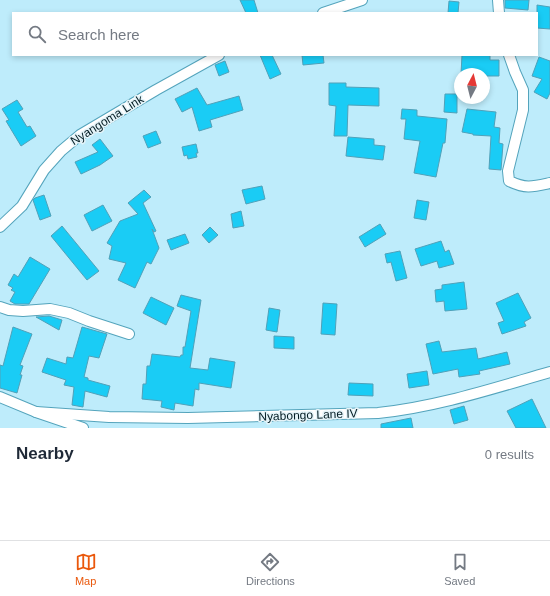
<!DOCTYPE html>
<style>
body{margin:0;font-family:Arial,sans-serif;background:#f6f6f7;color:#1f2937}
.compass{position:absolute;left:454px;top:68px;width:36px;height:36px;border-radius:50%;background:#fff;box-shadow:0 2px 6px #0003;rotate:7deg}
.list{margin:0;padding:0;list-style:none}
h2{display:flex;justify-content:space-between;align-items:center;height:52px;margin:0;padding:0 16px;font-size:17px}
h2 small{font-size:13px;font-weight:400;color:#747a83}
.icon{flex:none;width:22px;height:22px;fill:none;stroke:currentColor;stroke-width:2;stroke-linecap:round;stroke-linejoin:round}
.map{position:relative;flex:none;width:550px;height:428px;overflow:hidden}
.search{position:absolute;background:#fff;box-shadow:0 2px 6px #0003;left:12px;right:12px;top:12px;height:44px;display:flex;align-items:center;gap:10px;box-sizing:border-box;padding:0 14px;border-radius:0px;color:#747a83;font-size:15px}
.sheet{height:112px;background:#fff}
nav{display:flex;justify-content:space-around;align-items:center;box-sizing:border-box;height:56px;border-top:1px solid #e0e1e3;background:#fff;font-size:11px;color:#747a83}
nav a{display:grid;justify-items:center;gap:2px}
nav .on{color:#ea580c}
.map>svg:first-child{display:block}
.building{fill:#1accf5;stroke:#50a1b9}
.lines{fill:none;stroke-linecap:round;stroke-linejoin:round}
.street-casing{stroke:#54a4bc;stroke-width:12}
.street{stroke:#fff;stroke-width:10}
.labels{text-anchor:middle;stroke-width:3;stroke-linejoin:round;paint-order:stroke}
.street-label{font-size:12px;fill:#021b22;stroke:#e5f4f9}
</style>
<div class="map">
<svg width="550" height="428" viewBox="0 0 550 428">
<rect width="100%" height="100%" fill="#beecfb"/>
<g class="building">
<polygon points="240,0 254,0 258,13 246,13"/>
<polygon points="505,0 529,0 528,10 505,8"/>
<polygon points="449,1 459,2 458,13 448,13"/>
<polygon points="537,5 550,7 550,29 537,28"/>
<polygon points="260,55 272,55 281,74 270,79"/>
<polygon points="302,55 323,55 324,63 303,65"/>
<polygon points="462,55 490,55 490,60 499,60 499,76 484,76 484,74 461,74"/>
<polygon points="539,57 550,61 550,93 547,99 534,92 542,79 532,76"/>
<polygon points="225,61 229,72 219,76 215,65"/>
<polygon points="329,83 346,83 346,87 379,88 379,106 348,105 347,136 334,136 336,106 329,105"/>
<polygon points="197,88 207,105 239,96 243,110 210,120 212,127 199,131 192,107 182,112 175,99"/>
<polygon points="445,94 457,94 457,113 444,112"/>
<polygon points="17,100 23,109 18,112 27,127 30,126 36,136 21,146 6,121 9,120 2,109"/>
<polygon points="402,109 417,110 417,116 447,119 445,143 443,143 436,177 414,173 420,141 404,139 406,119 401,119"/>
<polygon points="467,109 496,112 494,127 500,128 499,143 503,144 501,170 489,169 491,136 473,135 473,134 462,132"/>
<polygon points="156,131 161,143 148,148 143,136"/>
<polygon points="348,137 374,139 374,145 385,146 383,160 346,156"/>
<polygon points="100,139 113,156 100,165 81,174 75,162 98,152 92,145"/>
<polygon points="196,144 198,153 196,153 197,157 188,159 187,155 184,156 182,147"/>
<polygon points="262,186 265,199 246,204 242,190"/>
<polygon points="144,190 151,197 143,203 156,231 154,232 152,229 159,248 151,264 147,262 135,288 118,280 126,263 109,259 112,246 107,243 120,221 138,214 128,203"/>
<polygon points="44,195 51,216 40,220 33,200 35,198"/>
<polygon points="417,200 429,202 426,220 414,218"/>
<polygon points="103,205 112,221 92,231 84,215"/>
<polygon points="241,211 244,226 233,228 231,214"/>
<polygon points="380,224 386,234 365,247 359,237"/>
<polygon points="62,226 99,271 87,280 51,236"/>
<polygon points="210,227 218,235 209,243 202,235"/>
<polygon points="185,234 189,243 171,250 167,240"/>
<polygon points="441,241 445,252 449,250 454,264 439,268 437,261 421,266 415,249"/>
<polygon points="400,251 407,278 396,281 391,262 387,263 385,254"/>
<polygon points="30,257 50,269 29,304 15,304 10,301 15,292 11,290 13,288 8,285 14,274 18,277"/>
<polygon points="464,282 467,309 445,311 444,301 436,302 435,290 442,289 442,285"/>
<polygon points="518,293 531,318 524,322 526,326 502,334 498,323 504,321 496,303"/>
<polygon points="181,295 201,300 190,368 208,370 210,358 235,362 231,388 199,383 199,390 195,389 193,406 175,403 174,410 161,407 162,401 142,399 143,384 146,384 147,366 150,366 152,354 180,357 181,355 183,355 183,347 185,347 191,311 177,306"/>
<polygon points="151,297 174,308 166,325 143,313"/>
<polygon points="323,303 337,304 335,335 321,334"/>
<polygon points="269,308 280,310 277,332 266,330"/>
<polygon points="49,316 62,320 59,330 36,317"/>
<polygon points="13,327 32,334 20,365 23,366 20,375 22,375 17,393 0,388 0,365 3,366"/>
<polygon points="82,327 107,334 99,358 89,356 84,377 88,378 88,380 110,386 107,397 85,391 83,407 72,405 74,387 64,385 66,380 42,372 47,358 66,364 67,357 73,358"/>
<polygon points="274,336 294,337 294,349 274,348"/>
<polygon points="439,341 442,352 476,348 478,359 507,352 510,364 479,371 480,374 459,377 458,369 433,374 426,344"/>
<polygon points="427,371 429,385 409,388 407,374"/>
<polygon points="349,383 373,384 373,396 348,395"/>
<polygon points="532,399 546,428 516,428 507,411"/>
<polygon points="464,406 468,420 454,424 450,410"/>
<polygon points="411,418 413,428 381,428 381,424"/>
</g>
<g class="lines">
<g class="street-casing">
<g id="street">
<polyline points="498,0 499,13"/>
<polyline points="323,13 362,0"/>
<path d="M509,55l6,17 8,18v20l-15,61 1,10c17,8 23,6 41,2"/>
<polyline points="0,227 22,206 44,170 61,151 80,135 156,90 219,55"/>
<polyline points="0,307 9,310 23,311 50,309 69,313 89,321 129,334"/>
<polyline points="0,397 36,412 83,428"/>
<path d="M36,412l73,5 79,1 190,-5c59,-6 116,-25 172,-41"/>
</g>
</g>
<use href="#street" class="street"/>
</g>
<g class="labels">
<g class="street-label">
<text transform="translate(107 120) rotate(-32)" y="4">Nyangoma Link</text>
<text transform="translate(308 415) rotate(-2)" y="4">Nyabongo Lane IV</text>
</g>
</g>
</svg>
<svg class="compass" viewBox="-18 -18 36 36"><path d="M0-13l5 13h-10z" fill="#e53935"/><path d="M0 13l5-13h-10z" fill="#747a83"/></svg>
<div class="search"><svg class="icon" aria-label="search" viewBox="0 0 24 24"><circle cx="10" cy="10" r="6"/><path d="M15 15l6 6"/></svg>Search here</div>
</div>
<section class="sheet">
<h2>Nearby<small>0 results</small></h2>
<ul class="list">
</ul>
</section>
<nav>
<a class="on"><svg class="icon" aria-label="map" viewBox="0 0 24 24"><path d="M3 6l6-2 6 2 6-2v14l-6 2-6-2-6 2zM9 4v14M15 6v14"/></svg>Map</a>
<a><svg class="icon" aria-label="directions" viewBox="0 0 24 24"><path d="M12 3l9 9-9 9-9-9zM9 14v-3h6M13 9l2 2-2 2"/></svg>Directions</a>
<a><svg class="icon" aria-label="saved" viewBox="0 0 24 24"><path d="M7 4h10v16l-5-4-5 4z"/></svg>Saved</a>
</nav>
